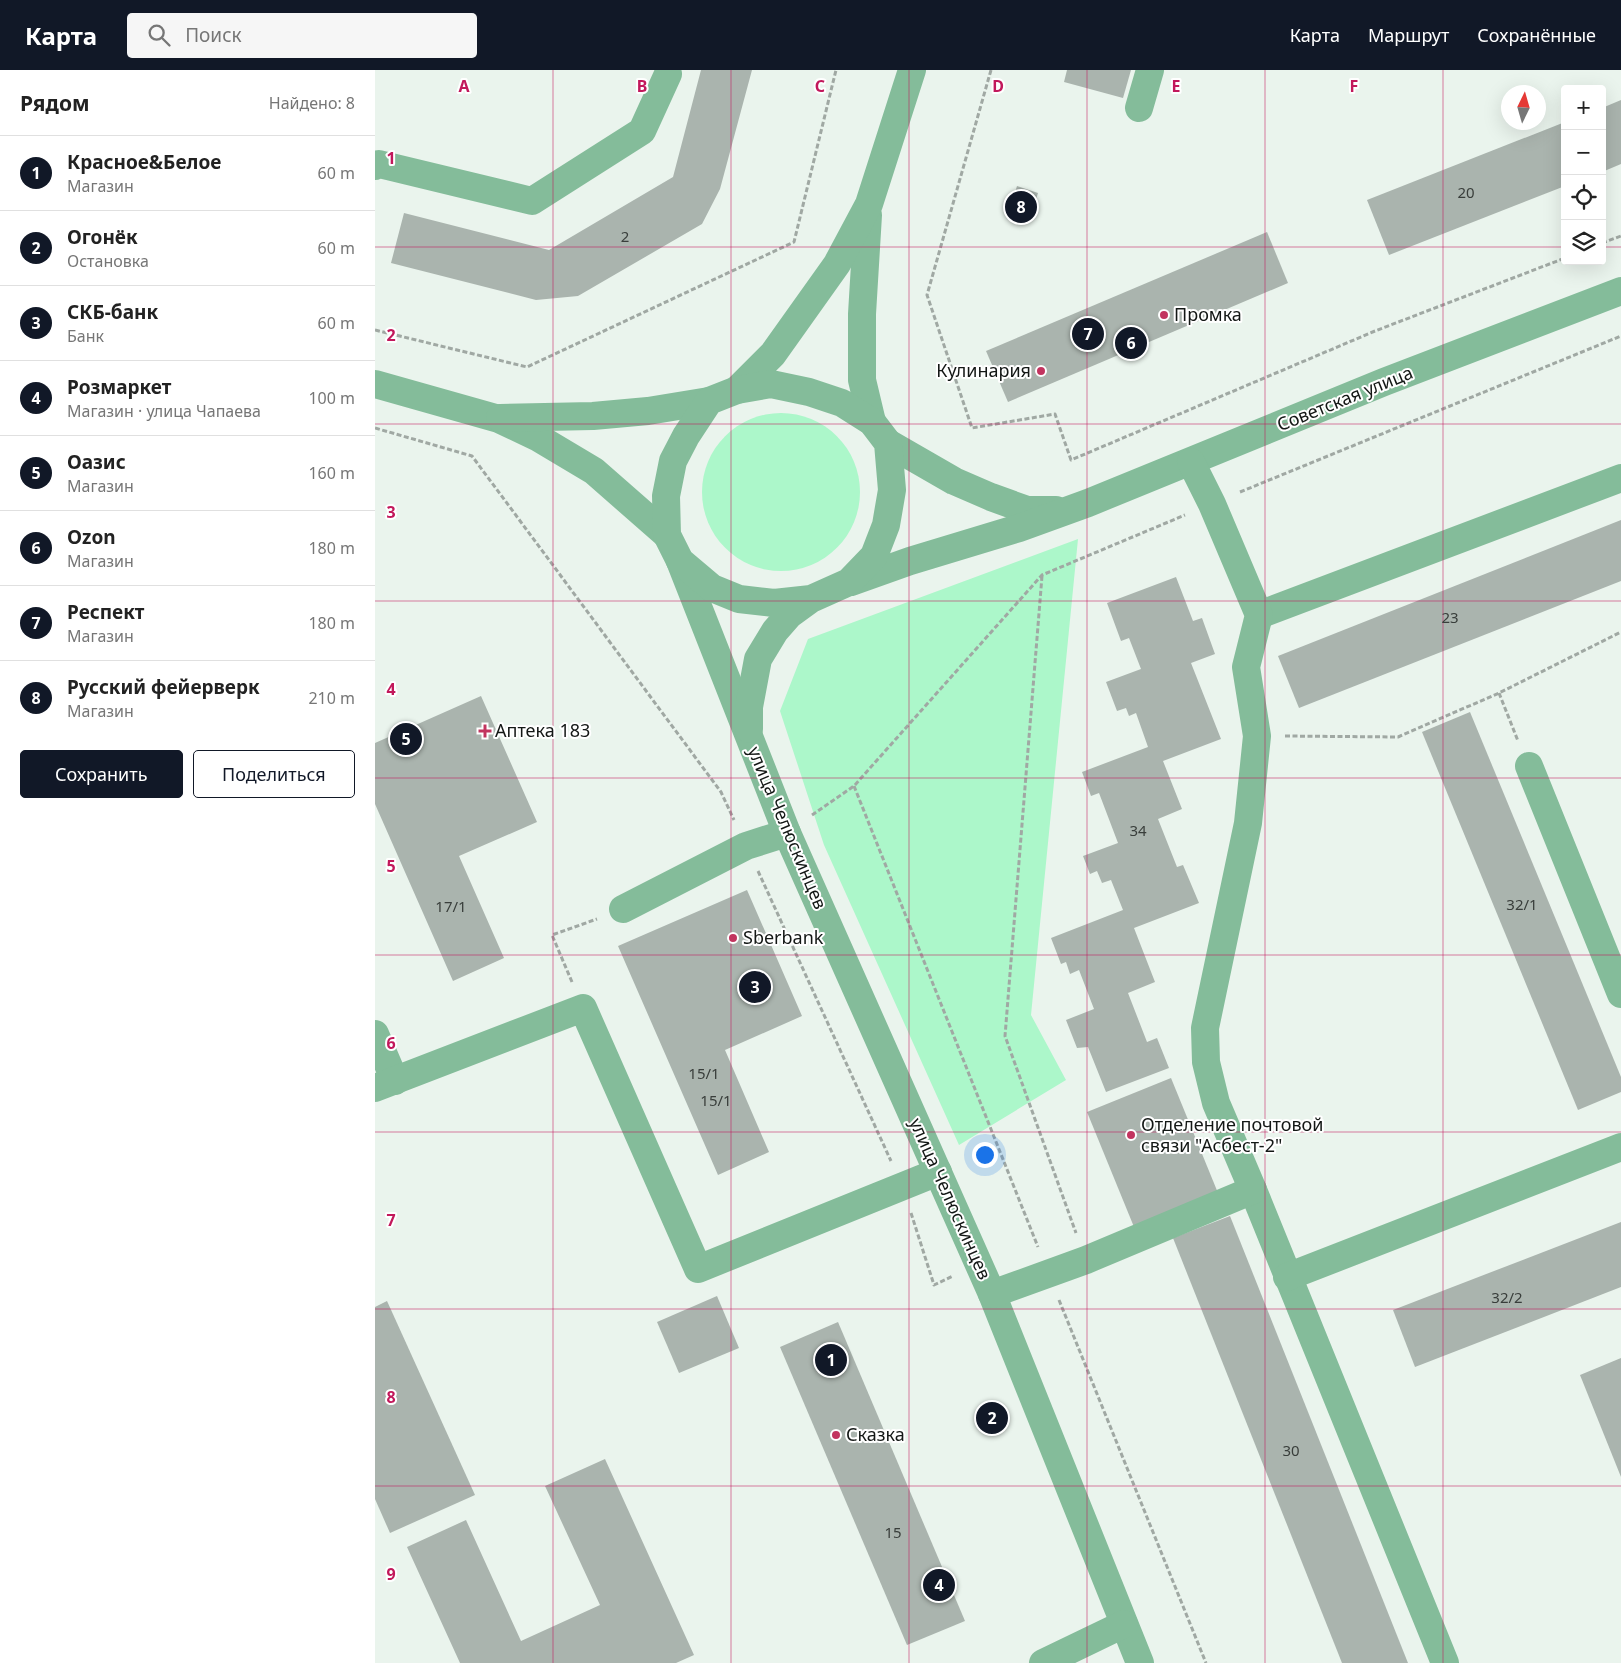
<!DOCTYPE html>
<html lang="ru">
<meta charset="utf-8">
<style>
body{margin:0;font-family:"Noto Sans",sans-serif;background:#f6f6f6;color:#222}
.controls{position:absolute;right:15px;top:15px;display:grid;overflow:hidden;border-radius:5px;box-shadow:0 5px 20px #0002}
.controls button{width:45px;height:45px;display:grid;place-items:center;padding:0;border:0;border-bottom:1px solid #e0e0e0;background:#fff;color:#222;font:25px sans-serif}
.compass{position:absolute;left:1126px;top:15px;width:45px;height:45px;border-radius:50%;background:#fff;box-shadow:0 5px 20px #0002;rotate:5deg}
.you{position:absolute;left:609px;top:1084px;width:18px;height:18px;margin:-12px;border:4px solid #fff;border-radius:50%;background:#1a73e8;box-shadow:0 0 0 8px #1a73e833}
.badge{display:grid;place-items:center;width:32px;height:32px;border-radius:50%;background:#111827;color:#fff;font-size:16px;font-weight:700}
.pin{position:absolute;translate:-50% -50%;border:2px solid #fff;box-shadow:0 1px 5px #0006}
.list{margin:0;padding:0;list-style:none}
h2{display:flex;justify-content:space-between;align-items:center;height:65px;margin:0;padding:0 20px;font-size:21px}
h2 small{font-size:16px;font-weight:400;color:#767676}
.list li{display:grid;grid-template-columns:32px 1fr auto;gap:15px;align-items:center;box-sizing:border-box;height:75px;padding:0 20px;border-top:1px solid #e0e0e0}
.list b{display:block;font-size:19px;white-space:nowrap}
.list p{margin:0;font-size:16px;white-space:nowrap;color:#767676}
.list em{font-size:16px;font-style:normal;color:#767676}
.actions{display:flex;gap:10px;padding:15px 20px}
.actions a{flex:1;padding:11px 0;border:1px solid #111827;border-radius:5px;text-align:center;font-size:18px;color:#111827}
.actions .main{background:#111827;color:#fff}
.icon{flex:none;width:28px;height:28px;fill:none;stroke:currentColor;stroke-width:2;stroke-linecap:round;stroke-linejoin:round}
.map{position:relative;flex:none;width:1246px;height:1593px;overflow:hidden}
header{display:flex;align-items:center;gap:30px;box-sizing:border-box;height:70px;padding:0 25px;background:#111827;color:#fff}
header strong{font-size:24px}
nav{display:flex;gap:28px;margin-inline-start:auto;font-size:18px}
.search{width:350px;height:45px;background:#f6f6f6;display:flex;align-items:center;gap:12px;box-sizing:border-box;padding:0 18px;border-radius:5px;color:#767676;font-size:19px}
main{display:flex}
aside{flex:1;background:#fff}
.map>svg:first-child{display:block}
.green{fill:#acf7ca}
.building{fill:#aab4ae}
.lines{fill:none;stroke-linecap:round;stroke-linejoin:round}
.path{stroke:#a0a8a3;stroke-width:3;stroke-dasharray:5 2.5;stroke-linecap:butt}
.minor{stroke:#84bc9a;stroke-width:28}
.grid{fill:none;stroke:#c2185b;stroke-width:1;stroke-opacity:0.55}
.poi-dot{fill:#c2345f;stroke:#fff;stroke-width:2}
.labels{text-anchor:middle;stroke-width:4;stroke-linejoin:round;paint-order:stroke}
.number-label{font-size:15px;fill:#393e3b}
.poi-label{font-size:18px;fill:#131715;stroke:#fff;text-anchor:start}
.street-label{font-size:18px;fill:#131715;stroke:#fff}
.grid-label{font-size:16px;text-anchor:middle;font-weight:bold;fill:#c2185b;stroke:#fff;stroke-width:4;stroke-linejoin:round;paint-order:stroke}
</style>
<header>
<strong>Карта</strong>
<div class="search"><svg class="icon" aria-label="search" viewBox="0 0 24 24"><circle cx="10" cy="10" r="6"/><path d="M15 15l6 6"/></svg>Поиск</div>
<nav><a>Карта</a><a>Маршрут</a><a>Сохранённые</a></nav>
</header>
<main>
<aside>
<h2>Рядом<small>Найдено: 8</small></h2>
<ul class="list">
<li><span class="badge">1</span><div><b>Красное&amp;Белое</b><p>Магазин</p></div><em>60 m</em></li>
<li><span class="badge">2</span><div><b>Огонёк</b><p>Остановка</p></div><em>60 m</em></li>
<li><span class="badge">3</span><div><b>СКБ-банк</b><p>Банк</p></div><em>60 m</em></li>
<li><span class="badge">4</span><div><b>Розмаркет</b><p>Магазин · улица Чапаева</p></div><em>100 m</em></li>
<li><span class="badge">5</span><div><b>Оазис</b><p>Магазин</p></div><em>160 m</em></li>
<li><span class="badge">6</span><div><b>Ozon</b><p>Магазин</p></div><em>180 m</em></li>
<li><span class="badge">7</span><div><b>Респект</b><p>Магазин</p></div><em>180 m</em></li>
<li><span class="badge">8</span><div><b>Русский фейерверк</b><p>Магазин</p></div><em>210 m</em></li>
</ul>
<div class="actions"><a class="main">Сохранить</a><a>Поделиться</a></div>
</aside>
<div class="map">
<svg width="1246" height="1593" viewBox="0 0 1246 1593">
<rect width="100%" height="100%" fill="#eaf4ed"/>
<g class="green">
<circle cx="406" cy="422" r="79"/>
<polygon points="703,469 656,945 691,1010 584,1075 449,775 405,641 433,569"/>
</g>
<g class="building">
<polygon points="326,0 377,0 345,119 327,154 203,226 161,230 16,193 29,143 174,180 298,107"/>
<polygon points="692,0 756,0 748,28 689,12"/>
<polygon points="1246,30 1246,94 1227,102 1227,38"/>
<polygon points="1190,52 1190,116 1014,185 992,130"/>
<polygon points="642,116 663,123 655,148 634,141"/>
<polygon points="892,162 913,213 633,332 611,281"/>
<polygon points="1246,450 1246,511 924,638 903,586"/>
<polygon points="801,507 818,551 827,548 840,584 816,593 846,669 788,691 807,739 783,749 802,797 808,795 824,833 759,858 780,912 753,923 772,972 782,968 794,998 731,1022 713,977 702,978 691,950 719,939 704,900 695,904 691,892 686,894 676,868 748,840 736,810 727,813 722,801 715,804 708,786 743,773 724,723 716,726 707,702 773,677 761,643 754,646 751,638 742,641 731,612 766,599 754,568 746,571 732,533"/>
<polygon points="106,626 162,752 84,786 129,888 78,911 0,734 0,673"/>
<polygon points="1095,642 1246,1007 1246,1022 1203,1040 1047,662"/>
<polygon points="372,820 427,946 350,980 394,1082 343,1105 243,876"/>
<polygon points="796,1008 843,1123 759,1157 712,1042"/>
<polygon points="855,1146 1033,1593 967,1593 798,1168"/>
<polygon points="1246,1152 1246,1217 1040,1297 1018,1240"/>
<polygon points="342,1226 364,1278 304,1303 282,1252"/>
<polygon points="12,1231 100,1425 15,1463 0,1429 0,1237"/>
<polygon points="463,1252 590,1551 532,1575 405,1277"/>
<polygon points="1246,1288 1246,1407 1205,1305"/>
<polygon points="230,1389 319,1585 301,1593 85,1593 32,1477 91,1450 146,1571 225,1535 170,1416"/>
</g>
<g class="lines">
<g class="path">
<polyline points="616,0 552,225 597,358 680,344 696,390 1000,261 1190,188"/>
<polyline points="1227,173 1246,166"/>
<polyline points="0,260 152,297 419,172 461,0"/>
<polyline points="0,358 97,386 346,722 359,750"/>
<polyline points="865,422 1246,266"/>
<polyline points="667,506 630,966 701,1163"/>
<polyline points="1124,623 1143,671"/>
<polyline points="910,666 1023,667 1124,623 1246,562"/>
<polyline points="479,716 663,1177"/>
<polyline points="437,745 479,716 667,505 810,445"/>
<polyline points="383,801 516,1091"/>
<polyline points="197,912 177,865 222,849"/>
<polyline points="536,1143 559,1215 578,1206"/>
<polyline points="684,1230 831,1593"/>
</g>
<g class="minor">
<polyline points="764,38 775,0"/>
<polyline points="0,96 4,94 157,131 267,61 293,4"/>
<polyline points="493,145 487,244 487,310 497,352"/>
<polyline points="0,314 124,349 162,367 219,401 292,465"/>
<polyline points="362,320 398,284 462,194 494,134 537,0"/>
<polyline points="125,348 218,346 273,341 334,331"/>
<polyline points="513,373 579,411 616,427 652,440 681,440"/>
<polyline points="305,491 412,763 617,1224 765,1593"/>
<polyline points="476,512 535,491 644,458 713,433 1009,312 1246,221"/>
<polyline points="884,545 1246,408"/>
<polyline points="374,659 374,637 383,589 400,561 414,545 436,529 474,512 499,486 511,455 517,420 513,373 497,352 467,333 434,322 396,314 362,320 334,331 311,366 298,391 291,426 292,465 305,491 337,518 364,529 399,533 436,529"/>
<polyline points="1154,696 1246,924"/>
<polyline points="248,839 371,776 412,763"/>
<polyline points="0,964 20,1011"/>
<polyline points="0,1018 208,938 323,1199 563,1102"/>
<polyline points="878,1120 1070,1593"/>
<polyline points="912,1207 1246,1077"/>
<polyline points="617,1224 711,1190 878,1120 841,1033 831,992 830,958 873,753 882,666 871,597 884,545 837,434 816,392"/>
<polyline points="668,1593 749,1554"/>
</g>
</g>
<path class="grid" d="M178,0v1593M356,0v1593M534,0v1593M712,0v1593M890,0v1593M1068,0v1593M0,177h1190M1227,177h19M0,354h1246M0,531h1246M0,708h1246M0,885h1246M0,1062h1246M0,1239h1246M0,1416h1246"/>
<g class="poi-dot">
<circle cx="789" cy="245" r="5"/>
<circle cx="666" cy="301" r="5"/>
<path d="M107.5 653.5h5v5h5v5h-5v5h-5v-5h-5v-5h5z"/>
<circle cx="358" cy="868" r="5"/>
<circle cx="756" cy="1065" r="5"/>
<circle cx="461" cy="1365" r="5"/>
</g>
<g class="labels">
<g class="number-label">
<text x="1091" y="128">20</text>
<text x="250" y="172">2</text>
<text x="1075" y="553">23</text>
<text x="763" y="766">34</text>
<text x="1147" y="840">32/1</text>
<text x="76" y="842">17/1</text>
<text x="329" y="1009">15/1</text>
<text x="341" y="1036">15/1</text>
<text x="1132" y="1233">32/2</text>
<text x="916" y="1386">30</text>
<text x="518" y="1468">15</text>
</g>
<g class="poi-label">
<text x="799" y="251">Промка</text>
<text x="656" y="307" text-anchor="end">Кулинария</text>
<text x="120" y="667">Аптека 183</text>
<text x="368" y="874">Sberbank</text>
<text x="766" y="1061">Отделение почтовой<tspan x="766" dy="21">связи "Асбест-2"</tspan></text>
<text x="471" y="1371">Сказка</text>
</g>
<g class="street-label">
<text transform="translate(970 329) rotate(-22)" y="6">Советская улица</text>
<text transform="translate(412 758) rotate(67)" y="6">улица Челюскинцев</text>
<text transform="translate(575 1129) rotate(66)" y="6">улица Челюскинцев</text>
</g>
</g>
<g class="grid-label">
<text x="89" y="22">A</text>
<text x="267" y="22">B</text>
<text x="445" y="22">C</text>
<text x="623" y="22">D</text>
<text x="801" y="22">E</text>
<text x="979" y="22">F</text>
<text x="16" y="94">1</text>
<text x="16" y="271">2</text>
<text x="16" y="448">3</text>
<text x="16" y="625">4</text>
<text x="16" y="802">5</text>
<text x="16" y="979">6</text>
<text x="16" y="1156">7</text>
<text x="16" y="1333">8</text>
<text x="16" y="1510">9</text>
</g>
</svg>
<div class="controls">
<button>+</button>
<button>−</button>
<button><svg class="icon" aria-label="locate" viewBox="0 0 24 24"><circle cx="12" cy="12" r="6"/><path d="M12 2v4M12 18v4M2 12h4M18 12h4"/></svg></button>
<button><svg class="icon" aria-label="layers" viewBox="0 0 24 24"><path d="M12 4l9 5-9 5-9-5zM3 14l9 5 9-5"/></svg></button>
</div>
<svg class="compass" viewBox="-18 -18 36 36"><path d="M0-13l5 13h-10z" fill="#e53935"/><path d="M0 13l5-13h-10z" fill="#767676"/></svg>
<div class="you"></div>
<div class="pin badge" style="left:456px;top:1290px">1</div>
<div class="pin badge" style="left:617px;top:1348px">2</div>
<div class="pin badge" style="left:380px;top:917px">3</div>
<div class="pin badge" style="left:564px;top:1515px">4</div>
<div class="pin badge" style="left:31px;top:669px">5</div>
<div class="pin badge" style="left:756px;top:273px">6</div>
<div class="pin badge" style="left:713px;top:264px">7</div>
<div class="pin badge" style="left:646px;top:137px">8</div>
</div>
</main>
